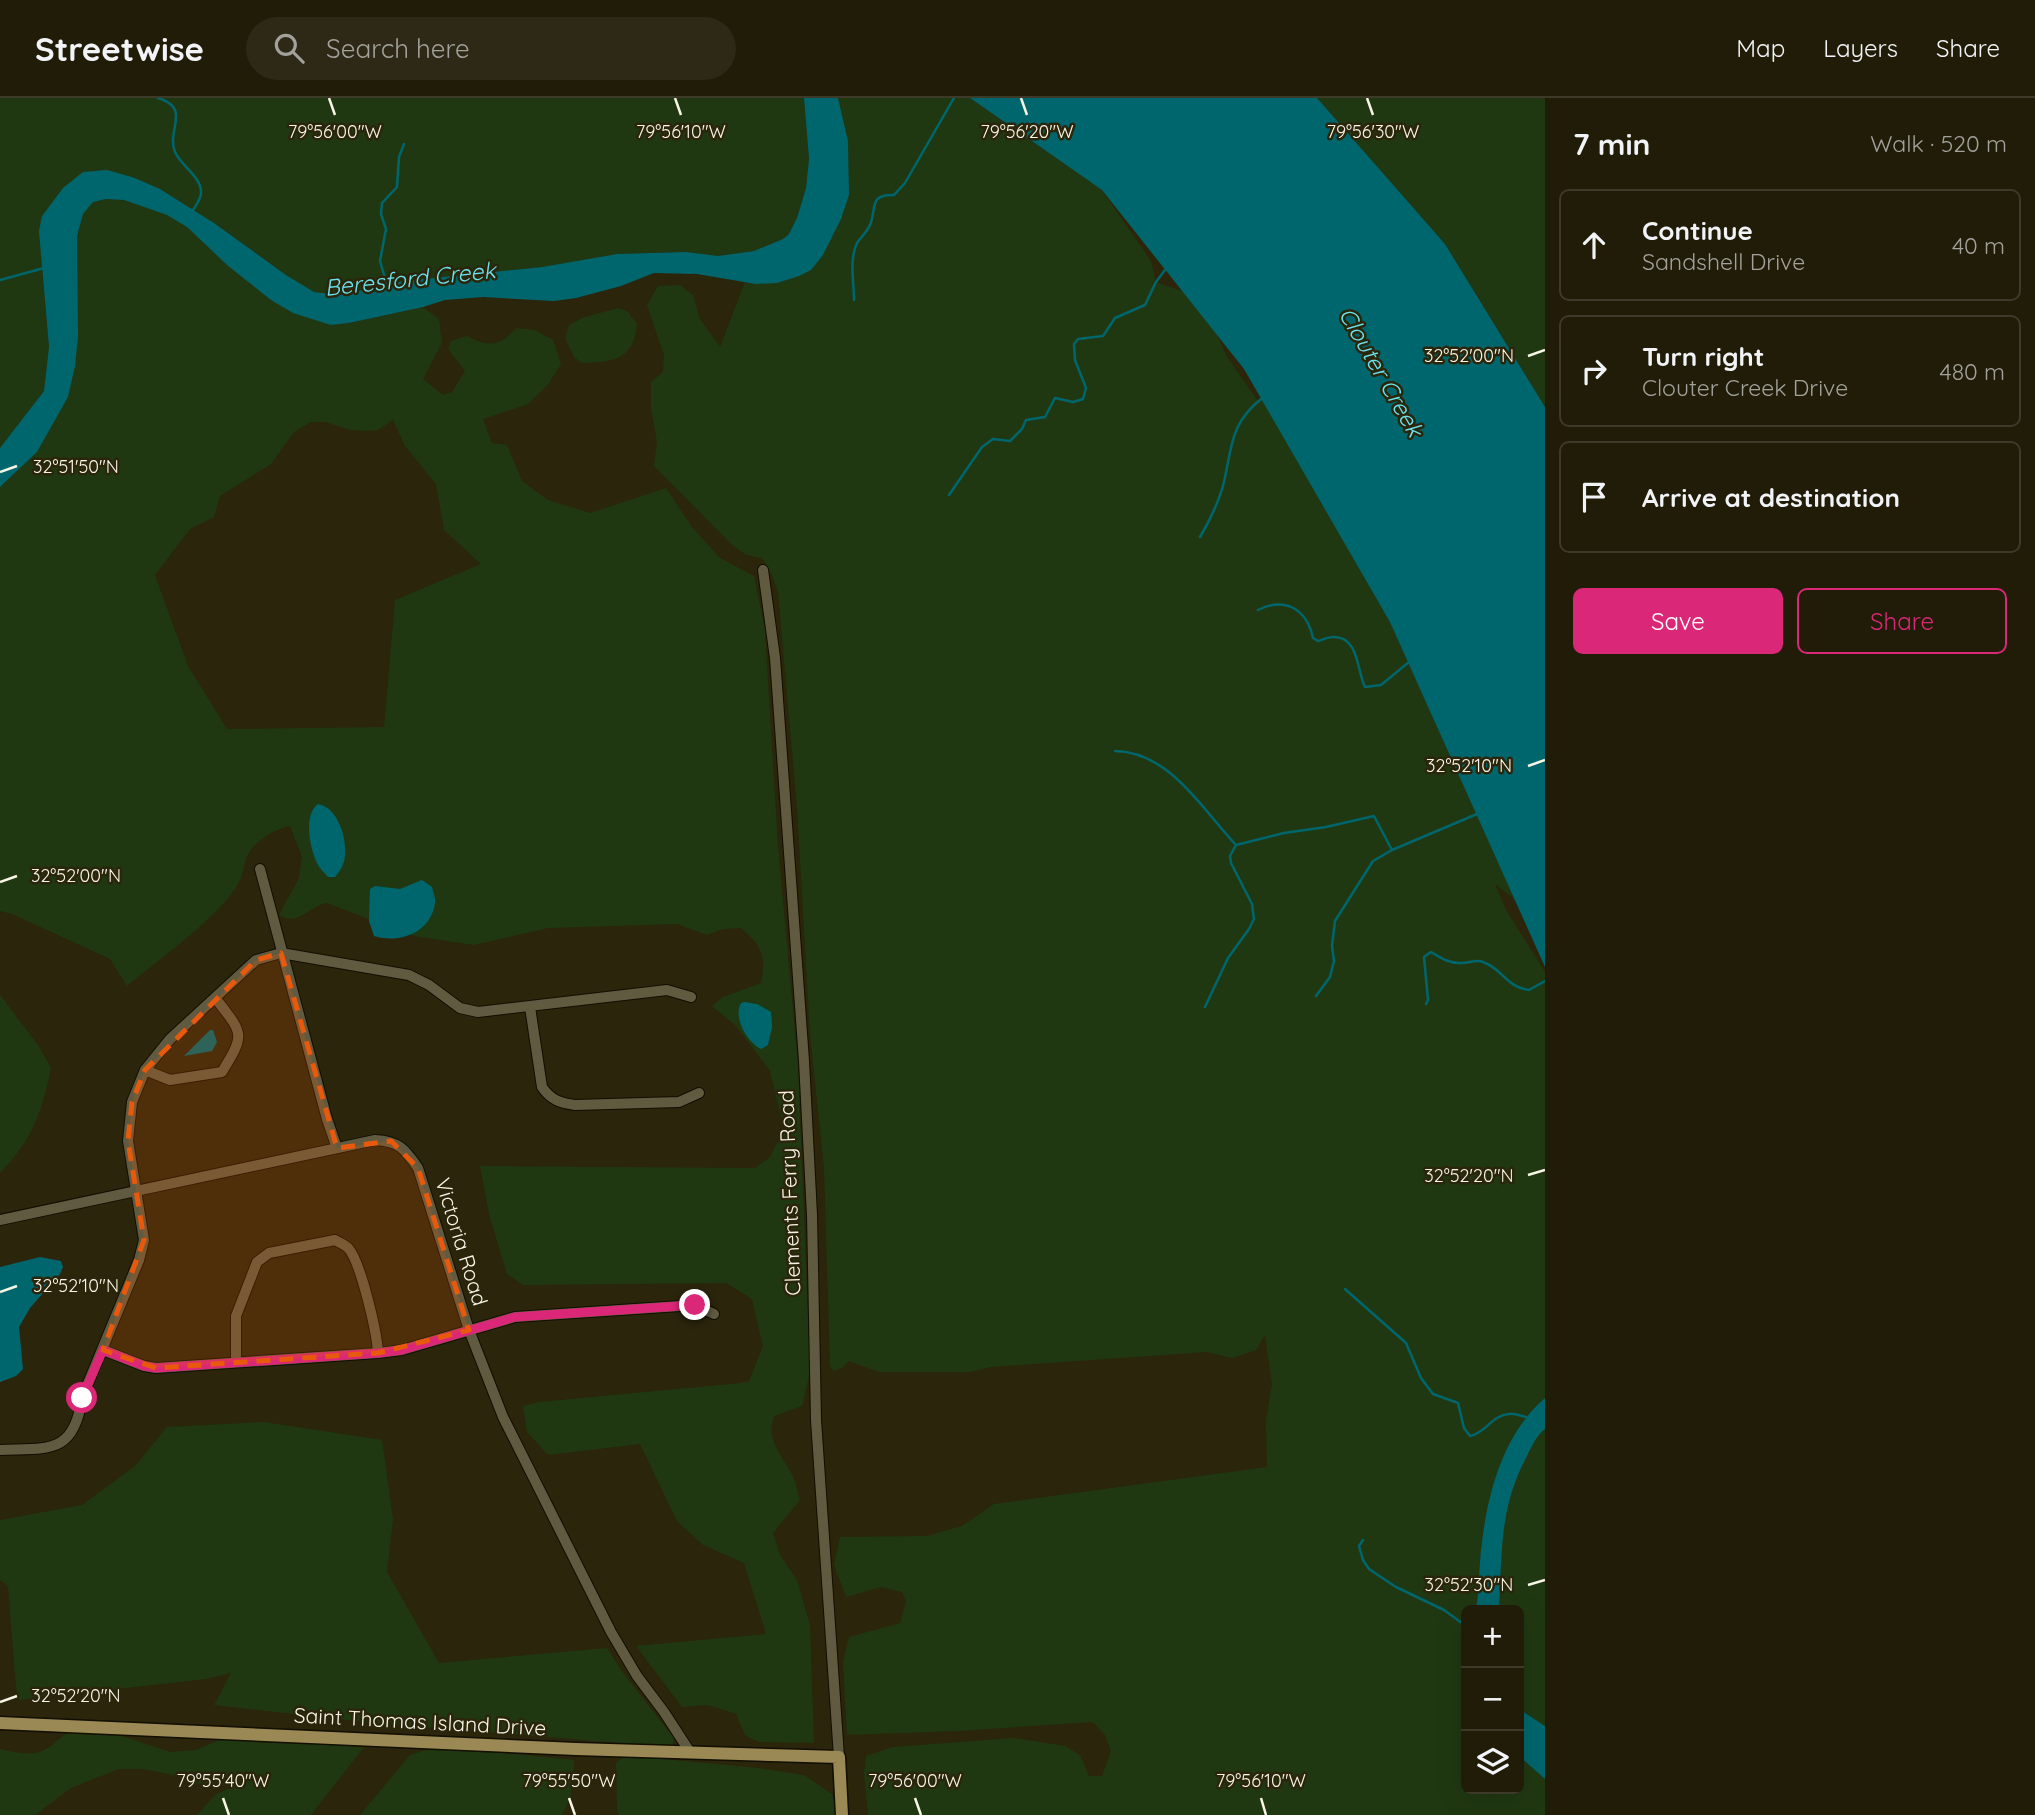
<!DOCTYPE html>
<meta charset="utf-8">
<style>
body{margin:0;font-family:Quicksand,sans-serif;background:#2d2916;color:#f1f3f6}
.controls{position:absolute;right:21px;bottom:21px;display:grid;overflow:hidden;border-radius:10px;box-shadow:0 7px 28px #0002}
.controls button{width:63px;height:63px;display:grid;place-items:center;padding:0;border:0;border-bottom:2px solid #3d3a29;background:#201c08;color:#f1f3f6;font:35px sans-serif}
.stop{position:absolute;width:21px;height:21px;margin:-16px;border:5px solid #db2777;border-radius:50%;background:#fff}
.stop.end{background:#db2777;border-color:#fff;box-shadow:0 2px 7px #0008}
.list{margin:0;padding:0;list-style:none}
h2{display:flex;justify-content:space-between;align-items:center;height:91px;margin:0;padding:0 28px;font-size:30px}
h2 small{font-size:23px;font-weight:400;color:#a2a19c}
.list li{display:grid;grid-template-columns:46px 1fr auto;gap:21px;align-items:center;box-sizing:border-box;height:112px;margin:0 14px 14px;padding:0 14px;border:2px solid #3d3a29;border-radius:10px}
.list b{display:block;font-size:26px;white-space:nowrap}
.list p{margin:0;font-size:23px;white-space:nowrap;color:#a2a19c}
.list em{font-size:23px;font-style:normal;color:#a2a19c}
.actions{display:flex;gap:14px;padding:21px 28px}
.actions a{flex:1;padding:16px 0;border:2px solid #db2777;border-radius:10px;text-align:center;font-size:24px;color:#db2777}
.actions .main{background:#db2777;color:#fff}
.icon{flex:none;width:38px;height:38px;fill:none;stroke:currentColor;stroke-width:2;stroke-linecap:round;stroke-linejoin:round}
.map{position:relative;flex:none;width:1545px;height:1717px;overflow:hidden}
header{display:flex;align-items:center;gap:42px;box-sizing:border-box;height:98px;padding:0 35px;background:#201c08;border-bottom:2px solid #3d3a29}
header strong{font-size:33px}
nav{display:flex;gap:38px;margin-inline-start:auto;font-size:24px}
.search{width:490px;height:63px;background:#2d2916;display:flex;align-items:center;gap:18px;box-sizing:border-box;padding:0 24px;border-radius:38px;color:#a2a19c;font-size:26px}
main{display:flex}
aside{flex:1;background:#201c08}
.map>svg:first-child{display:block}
.green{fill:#203812;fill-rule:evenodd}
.water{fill:#00666d}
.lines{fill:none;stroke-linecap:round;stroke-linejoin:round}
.stream{stroke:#00666d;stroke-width:2.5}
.minor-casing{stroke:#120e00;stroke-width:12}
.major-casing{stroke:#120e00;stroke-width:15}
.minor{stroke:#605b40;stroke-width:10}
.major{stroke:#9a8954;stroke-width:12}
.route{stroke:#db2777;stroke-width:9}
.marked{fill:#e8590c;fill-opacity:0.2;stroke:#e8590c;stroke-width:5;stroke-dasharray:14 9;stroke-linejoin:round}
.ticks{fill:none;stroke:#f7f5e5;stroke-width:2.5}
.labels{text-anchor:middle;stroke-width:5;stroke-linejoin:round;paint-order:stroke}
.street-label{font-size:21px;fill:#f7f5e5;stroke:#2a250b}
.water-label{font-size:23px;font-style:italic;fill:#6ae4ee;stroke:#2a250b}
.ticks-label{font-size:18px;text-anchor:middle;fill:#f7f5e5;stroke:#2a250b;stroke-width:5;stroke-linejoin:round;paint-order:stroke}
</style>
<header>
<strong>Streetwise</strong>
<div class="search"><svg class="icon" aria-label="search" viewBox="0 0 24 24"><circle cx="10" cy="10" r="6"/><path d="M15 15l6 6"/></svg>Search here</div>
<nav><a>Map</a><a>Layers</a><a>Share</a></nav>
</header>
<main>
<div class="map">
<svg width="1545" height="1717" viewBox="0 0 1545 1717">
<rect width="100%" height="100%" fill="#2a250b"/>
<g class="green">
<polygon points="0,0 804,0 809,61 806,90 797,120 789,136 783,141 754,153 718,158 686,154 617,156 542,169 404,183 338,197 314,194 286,177 214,125 160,91 135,80 63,90 42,118 42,170 49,249 44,293 0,350"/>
<path d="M838,0h132l132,92 49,71 5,21 29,10 28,33 14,32 31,44 24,-11 245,519 -32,-25 11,26 39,62v426c-40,36 -55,95 -63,147 -3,22 -2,44 -6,65h-10v179h53v-33l26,23v36h-677l-4,-42 2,-17 27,-9 121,-9 51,8 15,9 9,21h13l9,-25 -6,-16 -12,-13 -136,9 -110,4 -4,-74 6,-24 51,-14 6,-22 -4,-9 -21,-5 -35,10 -12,-32 6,-28 87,-1 35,-10 32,-22 273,-37 -1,-47 6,-36 -7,-49 -9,15 -24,8 -25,-6 -216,15 -21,5h-91l-30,-11 -7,7 -8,3 -4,-5 -6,-198 -14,-134 -13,-227 -19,-215 -6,-17 -10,-17 -16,-3 -14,-10 -78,-79 3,-24 -6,-34v-26l12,-10 1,-17 -17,-50 11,-19 22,-1 13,10 7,24 20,28 25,-65 32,1 10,-3 36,-25 18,-36 8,-24 -1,-54z"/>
<polygon points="1317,0 1545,0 1545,309 1445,146"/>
<path d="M106,101l18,1 43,15 20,12 40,38 23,16 81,44 18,-2 74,-16 16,12 3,24 -19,36 20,16 9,-3 13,-21 -17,-22 3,-8 16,-5c22,12 33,10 49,-8l19,2 18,10 8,24 -14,22 -19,18 -45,15 9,24 15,2 15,36 26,19 42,13 76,-25 26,39 28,31 34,18 11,55 13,216 20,218 12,307 -8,34 -28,10c-8,26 6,35 17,57 5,8 6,18 9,27l-27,33 7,22 17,25 13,45 4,118 -55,-1 -14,-7 -9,-21 -28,-9 -26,2 -46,-61 130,-12 -22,-71 -41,-18 -26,-24 -37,-77 -92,11 -21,-23 -4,-26 16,-4 202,-19 8,-2 14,-35 -11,-47 -26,-16 -203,2 -16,-11 -17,-56 -10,-52 275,2 15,-11 14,-28 -14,-58 -34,-45 -24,-20 11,-9 38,-14c6,-27 0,-38 -20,-55l-18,1 -16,6 -30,-11 -129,4 -74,17 -60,-9 -87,-33c-18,3 -28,24 -48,12l20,-37 3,-21 -12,-31c-15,3 -36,15 -43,30 -3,8 -4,19 -8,26 -18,34 -81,78 -112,104l-17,-27 -98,-45 -12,-3v-424l37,-35 31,-55 10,-132 -1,-29 6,-22 10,-12zM393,322l12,26 31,38 8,46 37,34 -86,36 -11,127 -157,2 -39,-63 -33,-91 35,-46 24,-12 6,-21 51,-32 23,-32 17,-10h14l26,8 14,1 13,-1zM745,904l12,2 15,23 -4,18z"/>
<path d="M618,210l9,3 10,13c-3,36 -24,38 -55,39l-8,-6 -9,-19 4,-13 16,-8z"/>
<path d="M0,897l38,50 13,23c-9,44 -19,72 -51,105z"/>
<polygon points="264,1324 382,1342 393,1421 387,1474 439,1565 607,1550 621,1572 673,1639 673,1647 657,1648 375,1625 214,1607 231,1575 206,1581 20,1602 16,1590 8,1488 0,1482 0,1422 82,1407 135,1368 167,1329"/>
<path d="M1545,1331v297l-26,-17v-99h-20c2,-55 1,-103 28,-154 5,-10 9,-20 18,-27z"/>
<path d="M71,1633l42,2 57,19 26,-2 30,-13 138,10 -53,68h-114l19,-21 23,-10 -19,2 -20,-2 -22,-8 -34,-7h-25l-48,19 -36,27h-35v-66c12,3 32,8 44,1 11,-5 16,-14 27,-19z"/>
<path d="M438,1648l136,14c0,18 -2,39 -12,55h-202l50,-60z"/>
<polygon points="641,1659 759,1670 804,1677 832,1696 837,1717 619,1717 617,1710 616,1665 622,1660"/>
</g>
<g class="water">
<polygon points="804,0 838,0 848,43 849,97 841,121 823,157 811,172 799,178 777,185 756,186 697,176 654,175 621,188 576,200 554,203 483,199 445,202 423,209 349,225 331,227 293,215 271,202 227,167 187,129 167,117 124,102 106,101 93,104 83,116 77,138 78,238 75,268 68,299 37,354 0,389 0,350 44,293 49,249 39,133 42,118 63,90 83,74 107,72 135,80 160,91 214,125 286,177 314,194 338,197 404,183 542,169 617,156 686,154 718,158 754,153 783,141 789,136 797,120 806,90 809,61"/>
<polygon points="970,0 1317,0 1445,146 1545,309 1545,869 1390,524 1244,271 1102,92"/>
<path d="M318,706c20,3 29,35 27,52 -1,9 -5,15 -10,21h-7c-3,-4 -9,-9 -11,-14 -7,-15 -14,-48 1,-59z"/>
<path d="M422,782l10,7c1,5 4,12 3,16 -4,30 -36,41 -61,33l-5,-15 1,-32 5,-3 25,3z"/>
<path d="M745,904l12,2 14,8 1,15 -4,18 -7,4c-14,-7 -28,-31 -20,-46z"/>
<polygon points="210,932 213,932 217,944 212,953 184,958"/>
<polygon points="40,1159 61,1163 63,1169 60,1176 30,1210 19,1229 23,1271 16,1278 0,1284 0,1169"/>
<path d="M1545,1300v31c-9,7 -13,17 -18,27 -28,52 -25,98 -28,154h-23c3,-19 3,-40 5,-60 6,-54 21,-115 64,-152z"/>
<polygon points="1519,1611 1545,1628 1545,1681 1519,1658"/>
</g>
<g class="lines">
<g class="stream">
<path d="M158,0c34,10 8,32 17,54 6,14 27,25 26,41 0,7 -6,13 -9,19"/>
<polyline points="0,182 44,170"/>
<polyline points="387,187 380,163 386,131 381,116 382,105 397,89 399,59 404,46"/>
<path d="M854,202c0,-18 -5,-40 3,-57 4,-6 10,-11 13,-18 7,-16 -2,-31 24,-30l11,-12 49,-85"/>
<polyline points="949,397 982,349 993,341 1010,343 1022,331 1026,322 1045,319 1055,300 1073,304 1083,301 1086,290 1075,262 1074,246 1078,241 1103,238 1115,220 1145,207 1156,184 1165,172"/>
<path d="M1200,439c10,-17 19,-35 24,-55 8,-35 6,-58 37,-83"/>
<path d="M1258,512c28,-14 49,0 55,28l5,3c4,-1 12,-5 17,-4 24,1 22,34 30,50l16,-2 28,-23"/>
<path d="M1115,653c55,1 87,58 121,94"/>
<polyline points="1316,898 1330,879 1334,863 1332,848 1335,823 1373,763 1392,752 1477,716"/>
<path d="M1426,906l2,-4 -4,-43 7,-5c10,6 19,12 31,11 7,0 14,-4 21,-1 20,7 23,25 46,28l16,-9"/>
<polyline points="1205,909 1228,860 1249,831 1254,821 1252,806 1231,765 1230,758 1236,747 1284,735 1326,729 1374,718 1392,752"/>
<path d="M1345,1191l61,54 15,35 12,16 25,9 6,25 6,8c16,-3 22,-21 39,-22 4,-1 12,2 17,3"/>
<polyline points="1363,1442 1359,1448 1363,1462 1369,1471 1396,1489 1444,1512 1466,1528"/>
</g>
<g class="minor-casing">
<g id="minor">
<polyline points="763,472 775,560 804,963 812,1117 816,1322 839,1659"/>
<polyline points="260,771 327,1021 337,1050"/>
<path d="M530,909l12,80c9,13 18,16 33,18l104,-3 20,-9"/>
<path d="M145,972l25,10 52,-8c24,-39 21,-38 -6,-73"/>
<path d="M0,1122l375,-80c24,1 30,9 43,28l51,162 34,87 108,215 26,44 27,36 26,40"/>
<polyline points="103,1252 144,1268 156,1270 378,1255 402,1252 515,1219 695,1207 714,1216"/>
<path d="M236,1264v-46l21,-54 12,-9 66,-13c5,3 11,5 14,9 12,15 28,83 29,104"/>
<path d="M0,1352c48,-2 74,5 82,-52l57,-138 5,-20 -16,-99 4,-39 13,-32 25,-31 86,-79 25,-7 128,22 20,10 31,23 18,4 189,-22 24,7"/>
</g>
</g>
<g class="major-casing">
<polyline id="major" points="0,1625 576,1651 839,1659 842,1717"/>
</g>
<use href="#minor" class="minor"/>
<use href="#major" class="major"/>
</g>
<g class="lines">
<polyline class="route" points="82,1300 103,1252 144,1268 156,1270 379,1255 402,1252 515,1219 695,1207"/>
</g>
<path class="marked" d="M281,855l56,195 54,-7 27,27 51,162 -91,23 -222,15 -53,-18 41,-110 -16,-99 4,-39 13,-32 111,-110z"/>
<path class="ticks" d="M329,0l6,17M675,0l6,17M1021,0l6,17M1367,0l6,17M1528,258l17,-6M0,374l17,-6M1528,668l17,-6M0,784l17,-6M1528,1077l17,-5M0,1194l17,-6M1528,1487l17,-5M0,1604l17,-6M223,1700l6,17M569,1700l6,17M915,1700l6,17M1261,1700l5,17"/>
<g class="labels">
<g class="street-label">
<text transform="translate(790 1095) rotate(-92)" y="7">Clements Ferry Road</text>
<text transform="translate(461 1144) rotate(73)" y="7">Victoria Road</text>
<text transform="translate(420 1624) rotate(3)" y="7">Saint Thomas Island Drive</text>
</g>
<g class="water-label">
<text transform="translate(410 181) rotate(-6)" y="8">Beresford Creek</text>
<text transform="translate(1381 274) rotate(60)" y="8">Clouter Creek</text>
</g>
</g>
<g class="ticks-label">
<text x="335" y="40">79°56'00"W</text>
<text x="681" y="40">79°56'10"W</text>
<text x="1027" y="40">79°56'20"W</text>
<text x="1373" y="40">79°56'30"W</text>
<text x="1469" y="264">32°52'00"N</text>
<text x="76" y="375">32°51'50"N</text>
<text x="1469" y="674">32°52'10"N</text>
<text x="76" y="784">32°52'00"N</text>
<text x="1469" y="1084">32°52'20"N</text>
<text x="76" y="1194">32°52'10"N</text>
<text x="1469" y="1493">32°52'30"N</text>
<text x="76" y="1604">32°52'20"N</text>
<text x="223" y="1689">79°55'40"W</text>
<text x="569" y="1689">79°55'50"W</text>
<text x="915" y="1689">79°56'00"W</text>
<text x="1261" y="1689">79°56'10"W</text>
</g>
</svg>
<div class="controls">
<button>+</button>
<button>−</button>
<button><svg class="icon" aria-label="layers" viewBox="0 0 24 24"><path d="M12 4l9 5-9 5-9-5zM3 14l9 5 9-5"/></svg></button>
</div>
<div class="stop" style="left:82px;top:1300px"></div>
<div class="stop end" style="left:695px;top:1207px"></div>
</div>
<aside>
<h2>7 min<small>Walk · 520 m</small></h2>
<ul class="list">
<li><svg class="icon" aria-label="ahead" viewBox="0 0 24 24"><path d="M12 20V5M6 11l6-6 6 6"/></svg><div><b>Continue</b><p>Sandshell Drive</p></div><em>40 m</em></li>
<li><svg class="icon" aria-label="right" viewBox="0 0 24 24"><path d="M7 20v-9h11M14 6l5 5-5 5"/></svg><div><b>Turn right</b><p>Clouter Creek Drive</p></div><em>480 m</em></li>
<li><svg class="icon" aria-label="arrive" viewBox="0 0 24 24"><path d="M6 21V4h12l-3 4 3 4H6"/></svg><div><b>Arrive at destination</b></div></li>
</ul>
<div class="actions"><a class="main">Save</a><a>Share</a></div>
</aside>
</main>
